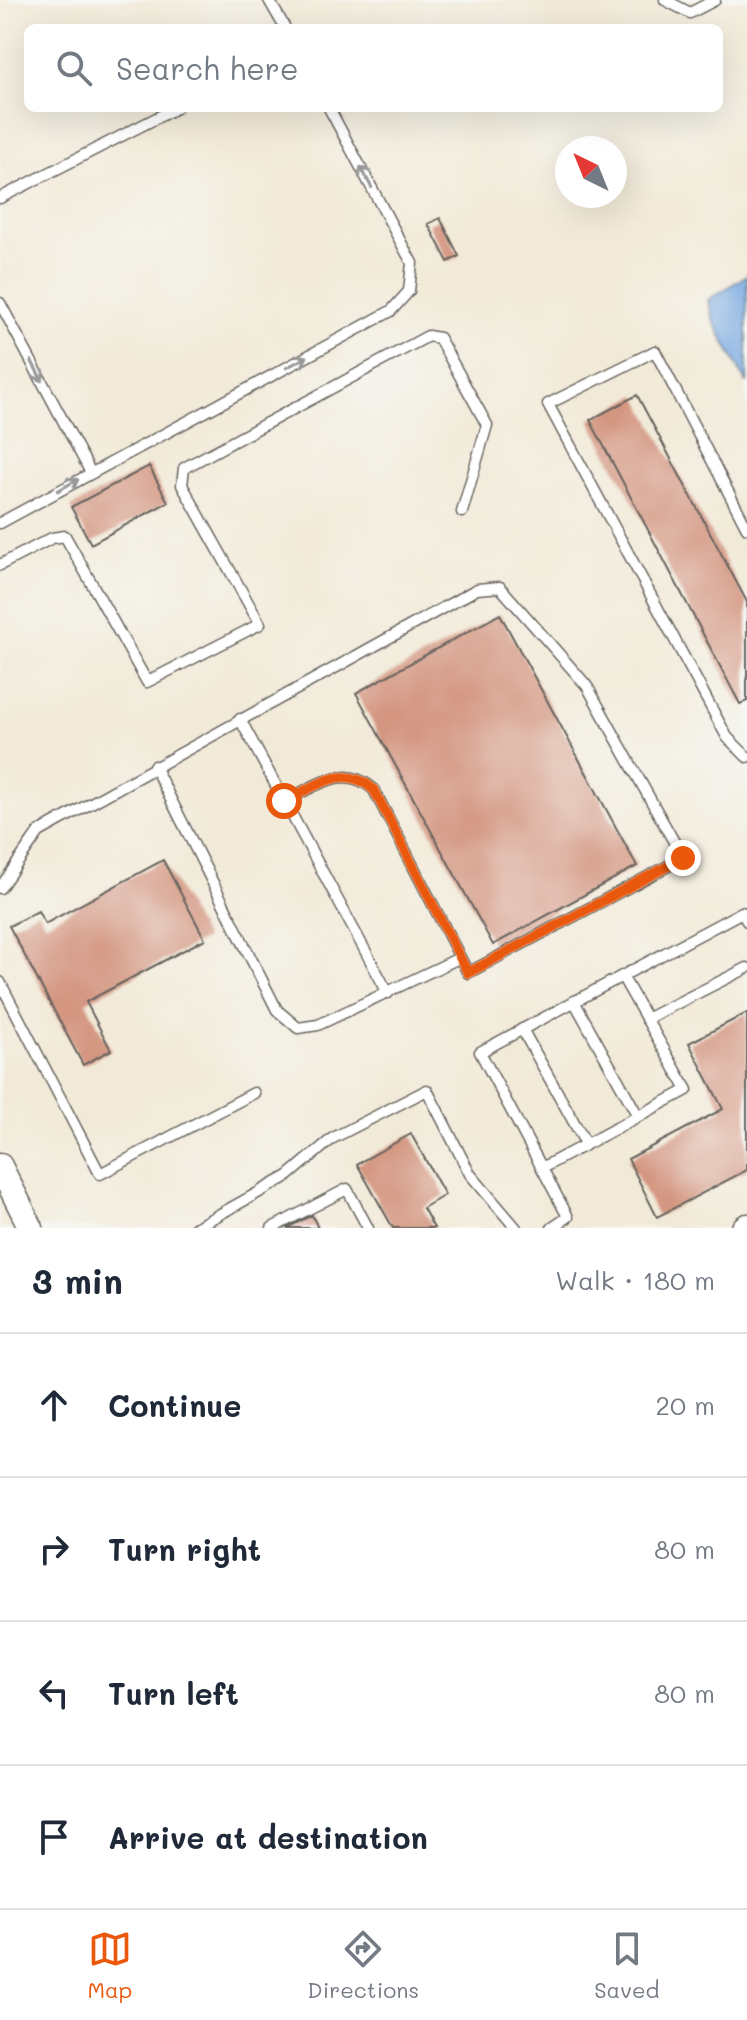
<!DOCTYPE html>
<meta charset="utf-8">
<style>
body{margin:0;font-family:Mali,sans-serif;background:#f2f2f3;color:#1f2937}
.compass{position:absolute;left:555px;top:136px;width:72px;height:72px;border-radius:50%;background:#fff;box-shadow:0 8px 32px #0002;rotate:317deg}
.stop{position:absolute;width:24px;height:24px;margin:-18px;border:6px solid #ea580c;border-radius:50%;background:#fff}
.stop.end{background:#ea580c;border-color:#fff;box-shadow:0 2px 8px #0008}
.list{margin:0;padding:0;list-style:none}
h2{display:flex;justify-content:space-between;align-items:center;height:104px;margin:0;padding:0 32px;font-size:34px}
h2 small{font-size:26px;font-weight:400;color:#747a83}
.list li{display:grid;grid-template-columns:52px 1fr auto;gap:24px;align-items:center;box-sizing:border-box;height:144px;padding:0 32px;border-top:2px solid #e0e1e3}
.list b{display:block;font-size:30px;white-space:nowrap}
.list em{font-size:26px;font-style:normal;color:#747a83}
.icon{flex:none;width:44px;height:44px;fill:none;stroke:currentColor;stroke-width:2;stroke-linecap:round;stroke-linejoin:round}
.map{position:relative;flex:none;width:747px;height:1228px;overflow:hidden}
.search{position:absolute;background:#fff;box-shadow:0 8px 32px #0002;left:24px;right:24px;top:24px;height:88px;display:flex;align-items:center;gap:20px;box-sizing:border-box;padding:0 28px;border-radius:12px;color:#747a83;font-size:30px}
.sheet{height:680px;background:#fff}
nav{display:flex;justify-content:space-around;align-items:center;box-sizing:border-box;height:112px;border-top:2px solid #e0e1e3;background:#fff;font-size:22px;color:#747a83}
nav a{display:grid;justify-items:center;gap:4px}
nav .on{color:#ea580c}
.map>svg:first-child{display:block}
.water{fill:#76a7e1;stroke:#49627e;stroke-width:2}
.building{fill:#d49681}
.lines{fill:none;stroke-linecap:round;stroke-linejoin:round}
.service-casing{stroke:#67645e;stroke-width:13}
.tertiary-casing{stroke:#67645e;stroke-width:27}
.service{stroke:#fff;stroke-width:10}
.tertiary{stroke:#fff;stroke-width:24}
.oneway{stroke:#999}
.route{stroke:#ea580c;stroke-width:10}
</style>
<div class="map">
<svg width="747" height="1228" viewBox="0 0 747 1228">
<rect width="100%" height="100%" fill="#f6f6f2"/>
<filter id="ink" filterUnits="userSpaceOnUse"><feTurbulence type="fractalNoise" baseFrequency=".0125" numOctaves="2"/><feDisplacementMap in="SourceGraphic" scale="16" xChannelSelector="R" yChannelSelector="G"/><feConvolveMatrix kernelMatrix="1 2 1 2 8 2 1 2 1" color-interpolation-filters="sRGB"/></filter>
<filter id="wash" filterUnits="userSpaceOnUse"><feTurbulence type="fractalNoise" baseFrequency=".006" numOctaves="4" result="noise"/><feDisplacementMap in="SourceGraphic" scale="32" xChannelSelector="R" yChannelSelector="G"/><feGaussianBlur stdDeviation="1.8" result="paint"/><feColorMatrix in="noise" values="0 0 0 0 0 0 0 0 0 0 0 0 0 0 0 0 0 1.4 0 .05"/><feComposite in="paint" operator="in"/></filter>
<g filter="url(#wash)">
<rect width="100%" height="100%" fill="#f2ead8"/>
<polygon class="water" points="747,275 747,384 714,322 708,300"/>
<g id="blocks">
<g class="building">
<polygon points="440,218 459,256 448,262 428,224"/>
<polygon points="637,395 747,602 747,701 740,704 590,420"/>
<polygon points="149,466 168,502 91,544 71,507"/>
<polygon points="500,614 637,866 493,945 356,693"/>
<polygon points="163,860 205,939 86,1002 111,1050 83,1065 9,926 38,911 45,924"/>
<polygon points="747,1013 747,1170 657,1217 628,1159 723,1109 689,1043"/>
<polygon points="411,1134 445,1195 423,1208 434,1228 393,1228 357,1164"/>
<polygon points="312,1215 318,1228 287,1228"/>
</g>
</g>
</g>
<g filter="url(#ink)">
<use href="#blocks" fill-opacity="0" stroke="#67645e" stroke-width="2"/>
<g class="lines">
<g class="service-casing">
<g id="service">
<polyline points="269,0 285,28"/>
<polyline points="665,0 690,13 715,0"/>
<polyline points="0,198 176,108"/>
<polyline points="0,303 91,473"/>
<polyline points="0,523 391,311 409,291 412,263 329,108"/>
<polyline points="747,528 655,351 548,404 727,737 747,757"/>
<polyline points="0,565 52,538 65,536 147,682 260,624 182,485 184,468 428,336 439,338 487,425 462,512"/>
<polyline points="240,719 388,993"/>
<polyline points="154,766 277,1010 298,1028 318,1025 459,958"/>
<path d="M0,888l39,-56 438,-243 23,-2 87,99 96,172 -215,115 -94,-183c-30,-28 -57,-4 -90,11"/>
<polyline points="0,982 100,1174 254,1093"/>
<polyline points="574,1001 638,1116"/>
<polyline points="646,1019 747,968"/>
<polyline points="522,1029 586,1144"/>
<polyline points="542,1168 687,1090 622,976"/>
<polyline points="195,1228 288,1176 333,1138 427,1090 470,1174 516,1228"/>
<polyline points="272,1228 347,1189 368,1228"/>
<polyline points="552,1228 568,1217 480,1052 742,912 747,921"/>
</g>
</g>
<g class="tertiary-casing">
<g id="tertiary">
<polyline points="0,1166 31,1228"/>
<polyline points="744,1228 747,1226"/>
</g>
</g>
<use href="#service" class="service"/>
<use href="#tertiary" class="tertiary"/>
</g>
<defs><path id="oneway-shaft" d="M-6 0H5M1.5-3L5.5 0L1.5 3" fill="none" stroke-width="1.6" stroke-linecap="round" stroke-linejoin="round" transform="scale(2)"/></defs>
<g class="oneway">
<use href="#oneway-shaft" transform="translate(366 177) rotate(-118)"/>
<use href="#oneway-shaft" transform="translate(297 362) rotate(-28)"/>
<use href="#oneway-shaft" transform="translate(37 371) rotate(62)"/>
<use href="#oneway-shaft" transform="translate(68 485) rotate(-29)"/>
</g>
</g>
<g class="lines" filter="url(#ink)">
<path class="route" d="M284,801c33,-15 60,-39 90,-11l94,183 215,-115"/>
</g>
</svg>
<svg class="compass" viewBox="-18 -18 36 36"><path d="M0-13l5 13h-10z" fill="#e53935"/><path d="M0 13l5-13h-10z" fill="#747a83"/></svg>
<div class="stop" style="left:284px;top:801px"></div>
<div class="stop end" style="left:683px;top:858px"></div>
<div class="search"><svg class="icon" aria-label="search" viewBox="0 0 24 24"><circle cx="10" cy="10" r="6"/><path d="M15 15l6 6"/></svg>Search here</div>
</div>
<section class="sheet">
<h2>3 min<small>Walk · 180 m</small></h2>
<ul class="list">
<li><svg class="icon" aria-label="ahead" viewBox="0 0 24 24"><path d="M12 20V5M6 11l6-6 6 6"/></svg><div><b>Continue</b></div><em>20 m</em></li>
<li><svg class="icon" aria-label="right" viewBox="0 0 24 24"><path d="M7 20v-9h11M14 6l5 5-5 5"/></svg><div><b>Turn right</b></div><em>80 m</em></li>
<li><svg class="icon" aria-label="left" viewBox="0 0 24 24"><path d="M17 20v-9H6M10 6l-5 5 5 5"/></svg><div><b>Turn left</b></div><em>80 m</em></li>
<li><svg class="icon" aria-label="arrive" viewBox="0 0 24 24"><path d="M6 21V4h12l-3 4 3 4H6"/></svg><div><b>Arrive at destination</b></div></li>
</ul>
</section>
<nav>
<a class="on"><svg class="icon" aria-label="map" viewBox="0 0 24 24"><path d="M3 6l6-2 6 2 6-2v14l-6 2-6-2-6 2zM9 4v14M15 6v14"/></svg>Map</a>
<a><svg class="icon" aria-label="directions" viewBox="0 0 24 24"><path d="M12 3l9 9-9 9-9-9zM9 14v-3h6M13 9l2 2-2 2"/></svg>Directions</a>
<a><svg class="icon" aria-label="saved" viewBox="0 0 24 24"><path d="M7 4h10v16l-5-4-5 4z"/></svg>Saved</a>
</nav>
